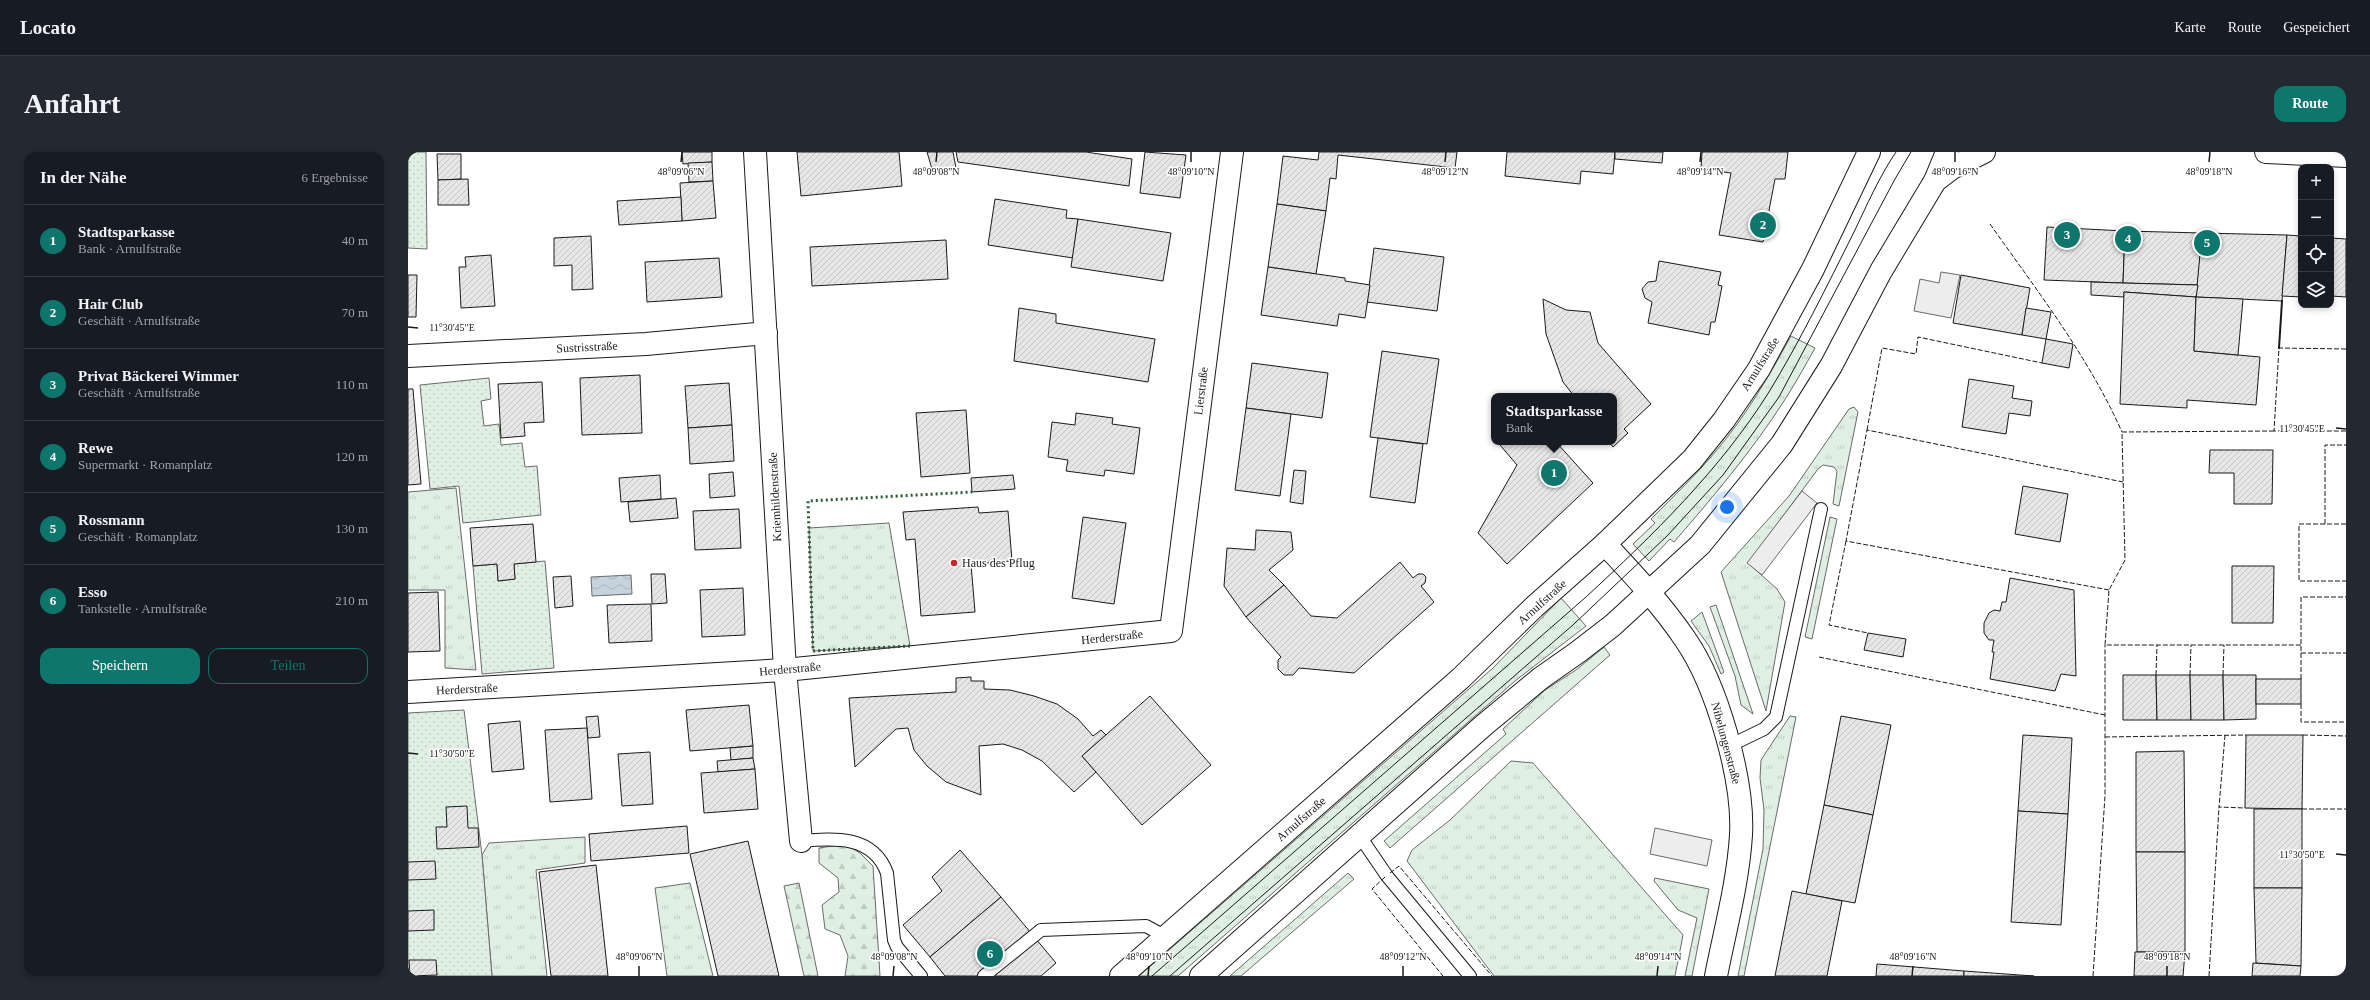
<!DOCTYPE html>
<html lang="de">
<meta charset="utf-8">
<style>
body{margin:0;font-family:Georgia,serif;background:#242831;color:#f1f3f6}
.controls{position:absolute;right:12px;top:12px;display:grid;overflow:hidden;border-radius:8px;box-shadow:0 2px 6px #0003}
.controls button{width:36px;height:36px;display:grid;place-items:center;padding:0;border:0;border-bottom:1px solid #363941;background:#171b24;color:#f1f3f6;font:20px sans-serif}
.you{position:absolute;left:1319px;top:355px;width:14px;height:14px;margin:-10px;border:3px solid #fff;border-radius:50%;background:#1a73e8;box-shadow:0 0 0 6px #1a73e833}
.badge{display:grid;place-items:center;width:26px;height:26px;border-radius:50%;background:#0f766e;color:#fff;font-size:13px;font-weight:700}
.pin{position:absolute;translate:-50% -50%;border:2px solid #fff;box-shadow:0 1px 4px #0006}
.popup{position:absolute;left:1083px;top:241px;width:126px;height:52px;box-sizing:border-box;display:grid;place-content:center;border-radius:8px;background:#171b24;filter:drop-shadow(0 1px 3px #0005);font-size:13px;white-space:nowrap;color:#9ea1a6}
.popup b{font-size:15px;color:#f1f3f6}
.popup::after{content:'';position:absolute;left:50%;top:100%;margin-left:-8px;border:8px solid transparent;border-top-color:#171b24}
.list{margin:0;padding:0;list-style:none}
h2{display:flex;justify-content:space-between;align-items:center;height:52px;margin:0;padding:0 16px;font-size:17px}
h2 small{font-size:13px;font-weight:400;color:#9ea1a6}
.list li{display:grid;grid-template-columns:26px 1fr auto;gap:12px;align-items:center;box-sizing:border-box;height:72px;padding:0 16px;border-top:1px solid #363941}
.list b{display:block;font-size:15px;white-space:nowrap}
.list p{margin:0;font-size:13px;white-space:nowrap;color:#9ea1a6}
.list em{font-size:13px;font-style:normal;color:#9ea1a6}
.actions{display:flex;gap:8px;padding:12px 16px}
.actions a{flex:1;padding:9px 0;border:1px solid #0f766e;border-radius:12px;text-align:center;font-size:14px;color:#0f766e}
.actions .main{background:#0f766e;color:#fff}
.icon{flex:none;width:22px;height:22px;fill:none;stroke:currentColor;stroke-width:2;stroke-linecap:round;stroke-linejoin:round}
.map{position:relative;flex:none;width:1938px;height:824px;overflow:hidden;border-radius:12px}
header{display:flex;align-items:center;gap:24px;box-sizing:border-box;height:56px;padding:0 20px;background:#171b24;border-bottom:1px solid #363941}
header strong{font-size:19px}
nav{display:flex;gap:22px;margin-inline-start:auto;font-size:14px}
.intro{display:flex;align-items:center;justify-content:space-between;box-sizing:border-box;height:96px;padding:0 24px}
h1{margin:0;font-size:28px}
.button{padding:10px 18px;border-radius:12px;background:#0f766e;color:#fff;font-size:14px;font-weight:700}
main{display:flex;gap:24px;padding:0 24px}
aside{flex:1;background:#171b24;border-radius:12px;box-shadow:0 2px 6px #0003}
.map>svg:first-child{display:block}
.grass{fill:url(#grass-tufts);stroke:#6a6a6a}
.forest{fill:url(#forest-firs);stroke:#6a6a6a}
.garden{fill:url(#garden-dots);stroke:#6a6a6a}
.parking{fill:#ededed;stroke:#6a6a6a}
.water{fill:url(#water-waves);stroke:#6a6a6a}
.building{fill:url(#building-hatch);stroke:#1a1a1a}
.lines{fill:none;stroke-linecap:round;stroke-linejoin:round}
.service-casing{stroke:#1a1a1a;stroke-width:14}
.minor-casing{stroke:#1a1a1a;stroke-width:24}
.secondary-casing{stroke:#1a1a1a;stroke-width:24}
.primary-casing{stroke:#1a1a1a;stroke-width:24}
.service{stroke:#fff;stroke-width:12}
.minor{stroke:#fff;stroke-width:22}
.secondary{stroke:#fff;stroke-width:22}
.primary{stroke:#fff;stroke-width:22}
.tram{stroke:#1a1a1a;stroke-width:1}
.hedge{stroke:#2b5a34;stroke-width:3;stroke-dasharray:2 3;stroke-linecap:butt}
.fence{stroke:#1a1a1a;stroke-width:1;stroke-dasharray:5 2;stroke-linecap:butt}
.wall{stroke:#1a1a1a;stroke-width:2}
.ticks{fill:none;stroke:#1a1a1a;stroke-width:1.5}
.poi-dot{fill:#c62828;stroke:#fff;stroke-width:1.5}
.labels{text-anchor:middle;stroke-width:3;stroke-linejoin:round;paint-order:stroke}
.street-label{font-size:12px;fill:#1a1a1a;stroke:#fff}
.poi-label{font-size:12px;fill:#1a1a1a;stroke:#fff;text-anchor:start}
.ticks-label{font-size:10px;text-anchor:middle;fill:#1a1a1a;stroke:#fff;stroke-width:3;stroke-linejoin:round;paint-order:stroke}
</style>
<header>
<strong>Locato</strong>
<nav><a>Karte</a><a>Route</a><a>Gespeichert</a></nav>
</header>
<div class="intro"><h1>Anfahrt</h1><a class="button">Route</a></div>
<main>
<aside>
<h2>In der Nähe<small>6 Ergebnisse</small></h2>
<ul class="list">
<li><span class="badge">1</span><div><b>Stadtsparkasse</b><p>Bank · Arnulfstraße</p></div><em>40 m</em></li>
<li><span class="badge">2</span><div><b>Hair Club</b><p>Geschäft · Arnulfstraße</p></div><em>70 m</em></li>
<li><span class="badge">3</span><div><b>Privat Bäckerei Wimmer</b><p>Geschäft · Arnulfstraße</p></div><em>110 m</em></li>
<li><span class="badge">4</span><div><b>Rewe</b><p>Supermarkt · Romanplatz</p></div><em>120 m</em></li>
<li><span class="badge">5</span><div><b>Rossmann</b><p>Geschäft · Romanplatz</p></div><em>130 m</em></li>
<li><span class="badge">6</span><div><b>Esso</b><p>Tankstelle · Arnulfstraße</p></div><em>210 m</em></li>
</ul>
<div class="actions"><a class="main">Speichern</a><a>Teilen</a></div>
</aside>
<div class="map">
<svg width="1938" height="824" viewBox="0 0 1938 824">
<defs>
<pattern id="grass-tufts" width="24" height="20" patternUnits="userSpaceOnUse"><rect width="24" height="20" fill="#e0efe3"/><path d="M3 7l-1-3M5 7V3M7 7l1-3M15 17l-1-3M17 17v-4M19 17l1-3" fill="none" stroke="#c0ccc2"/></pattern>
<pattern id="forest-firs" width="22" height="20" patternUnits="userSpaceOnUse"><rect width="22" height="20" fill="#e0efe3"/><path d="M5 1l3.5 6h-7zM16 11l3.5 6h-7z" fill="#c0ccc2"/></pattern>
<pattern id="garden-dots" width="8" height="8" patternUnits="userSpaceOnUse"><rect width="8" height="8" fill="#e0efe3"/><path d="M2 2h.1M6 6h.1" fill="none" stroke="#c0ccc2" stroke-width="1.8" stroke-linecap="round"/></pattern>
<pattern id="water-waves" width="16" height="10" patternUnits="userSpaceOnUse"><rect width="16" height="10" fill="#c6d2dc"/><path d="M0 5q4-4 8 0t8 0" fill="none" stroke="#aab4bc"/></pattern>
<pattern id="building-hatch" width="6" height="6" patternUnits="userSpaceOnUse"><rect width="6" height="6" fill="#e6e6e6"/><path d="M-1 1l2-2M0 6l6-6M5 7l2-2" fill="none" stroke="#c5c5c5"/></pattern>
</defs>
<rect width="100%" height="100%" fill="#fff"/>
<g class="grass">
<path d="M1383,184l24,12c-10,18 -20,36 -31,53 -32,50 -71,96 -110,141l-4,-3 -21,22 -16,-17 22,-21 -4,-4c22,-22 45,-44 65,-68 30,-35 53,-75 75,-115z"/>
<polygon points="1446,255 1450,260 1431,354 1425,352 1429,319 1426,315 1415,313 1410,317 1340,411 1369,437 1377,450 1358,559 1313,420 1381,344 1441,257"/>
<polygon points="48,336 68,518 37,516 37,438 0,438 0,340"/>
<polygon points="1422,365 1429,367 1404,487 1397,485"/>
<polygon points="481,371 502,494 405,499 401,376"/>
<polygon points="1153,446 1178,474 1107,529 770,824 731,824 1085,516"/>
<polygon points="1308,453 1345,562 1333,553 1327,524 1302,455"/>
<polygon points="1294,460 1316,520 1313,522 1301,494 1283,469"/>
<polygon points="1196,495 1202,503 982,696 976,689 1098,582 1095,577 1137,538 1168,518"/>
<polygon points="1382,564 1388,565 1336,824 1330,824 1355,697 1356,658 1352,626 1353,608"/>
<polygon points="1103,609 1125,611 1275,783 1267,824 1086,824 999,709 1004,698 1042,668"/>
<polygon points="177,685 177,711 128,718 139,824 84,824 74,703 81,691"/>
<polygon points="940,721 946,727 833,824 822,824"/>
<polygon points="1247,726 1301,737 1284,824 1277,824 1289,766 1270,758 1246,729"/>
<polygon points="282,731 305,824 259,824 247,736"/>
</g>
<g class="forest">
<polygon points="437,692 452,701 465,714 472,824 437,824 440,804 432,783 417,777 414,753 431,740 430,726 411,711 411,696"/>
<polygon points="391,731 410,824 396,824 376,734"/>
</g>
<g class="garden">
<polygon points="0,0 18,0 19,97 0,96"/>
<polygon points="81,226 83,247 73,249 76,274 91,272 93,293 114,291 117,315 129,314 133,363 55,371 51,334 22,337 12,233"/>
<polygon points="137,409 146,516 74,522 65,414 89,412 90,429 107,427 106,412"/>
<polygon points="56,558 74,703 84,824 0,824 0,561"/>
</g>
<g class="parking">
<polygon points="1533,120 1552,123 1543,166 1506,159 1512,127 1531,131"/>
<polygon points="1394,339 1409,351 1354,423 1339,411"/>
<polygon points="1247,676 1304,688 1299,714 1242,702"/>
</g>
<polygon class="water" points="223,423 224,442 184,444 183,425"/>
<g class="building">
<polygon points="274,0 304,0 304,10 275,12"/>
<polygon points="389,0 491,0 494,34 393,44"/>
<polygon points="519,0 545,0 548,16 524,17"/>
<polygon points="548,0 678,0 724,7 721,34 550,10"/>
<polygon points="737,0 778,3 772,46 732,41"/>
<polygon points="911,0 1049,0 1047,16 930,3 928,27 922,26 918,59 869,52 875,4 910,8"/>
<polygon points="1099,0 1207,0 1205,22 1173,19 1172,32 1097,24"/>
<polygon points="1207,0 1255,0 1254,11 1207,7"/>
<polygon points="1294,0 1380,0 1377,27 1367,27 1355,90 1311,83 1323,21 1293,17"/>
<polygon points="29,2 53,2 53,27 30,28"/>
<polygon points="304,10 305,29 281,30 280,11"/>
<polygon points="60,27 61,53 30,53 30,28"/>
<polygon points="305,29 308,66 274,69 272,31"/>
<polygon points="273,45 274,69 211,73 209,49"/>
<polygon points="587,47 659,58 658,66 670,67 665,106 580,93"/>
<polygon points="869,52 918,59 908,122 860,115"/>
<polygon points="670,67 763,81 755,129 663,115"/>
<polygon points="1639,75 1717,79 1715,131 1636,128"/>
<polygon points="1717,79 1794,81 1790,133 1715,131"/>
<polygon points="1794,81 1879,83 1874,149 1788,145"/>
<polygon points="1879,83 1893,84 1893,145 1874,144"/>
<polygon points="183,84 185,137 164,138 164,113 146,114 146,86"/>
<polygon points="1923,86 1938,87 1938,145 1923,144"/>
<polygon points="538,88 540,127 404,134 402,95"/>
<polygon points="966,96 1036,105 1029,159 959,150"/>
<polygon points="83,103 87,154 53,156 51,115 58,115 57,105"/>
<polygon points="311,106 314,145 239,150 237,110"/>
<polygon points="1251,109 1313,120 1310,133 1314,134 1310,155 1307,170 1303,170 1301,183 1240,171 1244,150 1237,146 1234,137 1240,130 1248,129"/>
<polygon points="860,115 937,126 937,129 962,133 957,166 931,162 929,174 853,163"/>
<polygon points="0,123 9,123 8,165 0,165"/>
<polygon points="1553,123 1622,136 1614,183 1545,171"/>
<polygon points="1683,130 1715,131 1790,133 1788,145 1716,140 1716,145 1683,143"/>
<polygon points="1716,140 1788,145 1786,199 1852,205 1848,253 1779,248 1779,256 1712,252"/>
<polygon points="1788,145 1835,147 1830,203 1786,199"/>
<polygon points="1135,147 1158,158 1182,160 1190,191 1243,252 1216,277 1220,281 1205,295 1201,290 1206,290 1206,244 1166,244 1155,230 1138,182"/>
<polygon points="611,156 648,162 648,171 747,187 740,230 606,209"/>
<polygon points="1618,156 1643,160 1638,187 1614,183"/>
<polygon points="1638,187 1665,192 1661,216 1634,211"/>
<polygon points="974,199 1031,207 1019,292 962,285"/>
<polygon points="844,211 920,221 914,266 838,256"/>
<polygon points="232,223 234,281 174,283 172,226"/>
<polygon points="1561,227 1606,234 1604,246 1624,249 1622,264 1601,261 1598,282 1554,275"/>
<polygon points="134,230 136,270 116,271 117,284 93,286 90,232"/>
<polygon points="321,231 324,273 280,276 277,234"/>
<polygon points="0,237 5,237 13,332 0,333"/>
<polygon points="838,256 883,262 872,344 827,338"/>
<polygon points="558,258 562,321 513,325 508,261"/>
<polygon points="668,261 705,266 704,272 732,276 726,322 697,318 696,324 658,319 660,308 640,305 644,270 667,273"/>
<polygon points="324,273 326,309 282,312 280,276"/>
<polygon points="970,286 1015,292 1007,351 962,345"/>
<polygon points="1092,290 1148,290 1185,331 1099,412 1070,381 1109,313 1092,293"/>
<polygon points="1802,298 1865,298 1864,352 1826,352 1826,321 1801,321"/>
<polygon points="886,318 898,319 895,352 882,350"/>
<polygon points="325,320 327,344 302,346 301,322"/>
<polygon points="252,323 253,347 213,350 211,326"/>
<polygon points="605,323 607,337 564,340 563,326"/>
<polygon points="1615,334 1660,342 1652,390 1607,382"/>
<polygon points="268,346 270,366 222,370 220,350"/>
<polygon points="570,355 571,361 600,359 604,409 563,412 567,460 513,464 507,387 498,388 495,360"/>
<polygon points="331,357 333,396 287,398 285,359"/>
<polygon points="675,365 718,371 706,452 664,446"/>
<polygon points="125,372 128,410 106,412 107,427 90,429 89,412 65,414 62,376"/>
<polygon points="848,378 883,380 885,398 861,418 876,433 838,465 816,434 819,396 847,398"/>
<polygon points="992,410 1005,426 1010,422 1015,422 1018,425 1017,431 1013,434 1026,450 946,521 891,516 885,523 876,523 870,517 870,508 873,505 838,465 876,433 903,464 929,466"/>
<polygon points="1824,414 1866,414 1865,471 1824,471"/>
<polygon points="243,422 257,422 259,451 244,452"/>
<polygon points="163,424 165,454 147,456 145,425"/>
<polygon points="1602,426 1666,438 1668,524 1653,522 1647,539 1582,527 1586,500 1584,500 1586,488 1581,488 1576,481 1576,471 1581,461 1586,458 1592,459 1594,450 1598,450"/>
<polygon points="335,436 337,483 294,485 292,438"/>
<polygon points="30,440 32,499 0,500 0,441"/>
<polygon points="243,452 244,489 201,491 199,453"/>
<polygon points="1460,481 1498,487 1495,505 1456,498"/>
<polygon points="1715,523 1748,523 1749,568 1715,568"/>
<polygon points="1748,523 1782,523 1783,568 1749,568"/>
<polygon points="1782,523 1815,523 1816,568 1783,568"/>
<polygon points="1815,523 1848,523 1848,567 1816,568"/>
<polygon points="563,525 563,529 576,529 576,537 602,538 626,544 649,552 670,567 685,584 693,578 698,583 674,604 688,620 666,640 634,609 614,598 595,592 571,594 573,643 538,630 519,614 506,598 500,576 488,577 447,615 441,546 548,540 548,526"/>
<rect x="1848" y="527" width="45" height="25"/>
<polygon points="742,544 803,613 734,673 674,604"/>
<polygon points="341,553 345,594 282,599 278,558"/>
<polygon points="190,564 192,585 180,586 178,565"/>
<polygon points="1433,564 1483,573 1465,663 1416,653"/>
<polygon points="112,569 116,617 84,620 80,572"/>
<polygon points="179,576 184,647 142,650 137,578"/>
<polygon points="1615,583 1664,586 1660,662 1610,659"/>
<polygon points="1838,583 1895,583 1894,657 1837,656"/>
<polygon points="345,594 345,606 323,608 322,596"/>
<polygon points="1776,599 1777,700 1728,700 1728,600"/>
<polygon points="242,600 245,652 214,654 210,602"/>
<polygon points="345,606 347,617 310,620 309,609"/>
<polygon points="347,617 350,657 296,661 293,621"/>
<polygon points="1416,653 1465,663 1447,751 1398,742"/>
<polygon points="59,654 60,676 70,676 71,695 29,697 28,675 39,675 38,655"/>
<rect x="1846" y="657" width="48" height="79"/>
<polygon points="1610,659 1660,662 1653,773 1603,770"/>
<polygon points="279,674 281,701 183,709 181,682"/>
<polygon points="340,689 352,742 371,824 310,824 282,702"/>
<polygon points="552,698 593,745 522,805 495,773 534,739 524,725"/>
<polygon points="1728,700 1777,700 1777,800 1729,800"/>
<polygon points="27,709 28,727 0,728 0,710"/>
<polygon points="188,713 200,824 143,824 131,720"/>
<polygon points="1846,736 1894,736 1893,814 1848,811"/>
<polygon points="1384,739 1434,749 1419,824 1367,824"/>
<polygon points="593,745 648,811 633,824 537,824 522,805"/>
<polygon points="26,758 26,778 0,779 0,759"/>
<polygon points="1727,800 1777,800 1775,824 1726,824"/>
<polygon points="1,808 28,808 29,823 2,824"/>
<polygon points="1845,811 1893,814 1892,824 1844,824"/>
<polygon points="1469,812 1556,819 1556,824 1468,824"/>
<polygon points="1556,819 1626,824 1556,824"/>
</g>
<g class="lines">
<g class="service-casing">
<g id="service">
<polyline points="1321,594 1356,577 1368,565 1413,357"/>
<polyline points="951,683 979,724 1062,824"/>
<path d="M393,689c33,-3 72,-6 86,32l7,67 3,7 24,29"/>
<polyline points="576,824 633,778 738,774 758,785"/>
</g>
</g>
<g class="minor-casing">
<g id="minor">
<polyline points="347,0 377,518 393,689"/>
<polyline points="0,204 238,192 358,181"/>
<path d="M1197,392c28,30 57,61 80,95 32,46 59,141 56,196 -3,48 -16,95 -25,141"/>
<polyline points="0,540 377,518 763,479 824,0"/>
</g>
</g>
<g class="secondary-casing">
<polyline id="secondary" points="1527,29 1539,0"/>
</g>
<g class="primary-casing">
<g id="primary">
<polyline points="1858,0 1938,4"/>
<polyline points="713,824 1053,526 1126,455 1197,392 1284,308 1316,268 1351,217 1405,117 1461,0"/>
<polyline points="793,824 1076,573 1133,526 1170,500 1205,473 1292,393 1374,292 1423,214 1473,119 1527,29 1544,16 1576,0"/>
</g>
</g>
<use href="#service" class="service"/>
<use href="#minor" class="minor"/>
<use href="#secondary" class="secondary"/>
<use href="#primary" class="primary"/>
<g class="tram">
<path d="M744,824l434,-379c67,-62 134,-127 183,-205 31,-51 58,-106 85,-160 13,-27 25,-55 42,-80"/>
<polyline points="762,824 1166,472 1259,384 1315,323 1371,245 1487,27 1503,0"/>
</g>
<polyline class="hedge" points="502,494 405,499 400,349 564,340"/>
<g class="fence">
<path d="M1582,72c48,68 98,132 132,208"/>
<polyline points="1938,197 1871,196 1866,279 1938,279"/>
<polyline points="1459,278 1474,196 1508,202 1510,185 1634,211"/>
<polyline points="1866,279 1714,280 1717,408 1701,438 1697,493 1893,493"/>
<polyline points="1917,372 1917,293 1938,293"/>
<polyline points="1938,372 1891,372 1891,429 1938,429"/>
<polyline points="1438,389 1421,473 1460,481"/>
<polyline points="1701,438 1438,389 1459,278 1715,330"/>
<polyline points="1893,501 1938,501"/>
<polyline points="1411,505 1697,563"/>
<polyline points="1748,523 1749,493"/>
<polyline points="1782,523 1783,493"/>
<polyline points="1815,523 1816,493"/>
<polyline points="1893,527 1893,445 1938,445"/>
<polyline points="1893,552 1893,570 1938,570"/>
<polyline points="1817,583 1811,655 1837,656"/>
<polyline points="1895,583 1938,584"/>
<polyline points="1697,585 1838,583"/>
<polyline points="1894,657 1938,657"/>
<polyline points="982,721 991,714 1084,824"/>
<polyline points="977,725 964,737 1035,824"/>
<polyline points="1685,824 1697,644 1697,493"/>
<polyline points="1801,824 1811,655"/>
</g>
<polyline class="wall" points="1871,196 1874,149"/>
</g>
<path class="ticks" d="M273,10l1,-10M528,10l1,-10M783,10v-10M1037,10l1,-10M1292,10l1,-10M1547,10v-10M1801,10l1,-10M0,175l10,1M1928,276l10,1M0,601l10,1M1928,702l10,1M231,824v-10M485,824l1,-10M740,824l1,-10M995,824v-10M1249,824l1,-10M1504,824l1,-10M1759,824v-10"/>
<circle class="poi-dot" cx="546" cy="411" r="4"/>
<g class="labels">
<g class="street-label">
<text transform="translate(179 195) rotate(-3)" y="4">Sustrisstraße</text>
<text transform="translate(1352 212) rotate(-58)" y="4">Arnulfstraße</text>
<text transform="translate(793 239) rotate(-83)" y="4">Lierstraße</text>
<text transform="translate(367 345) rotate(-93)" y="4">Kriemhildenstraße</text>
<text transform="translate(1134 450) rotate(-42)" y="4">Arnulfstraße</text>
<text transform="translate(704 485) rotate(-6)" y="4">Herderstraße</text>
<text transform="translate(382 517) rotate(-5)" y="4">Herderstraße</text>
<text transform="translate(59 537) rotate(-3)" y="4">Herderstraße</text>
<text transform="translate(1318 591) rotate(75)" y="4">Nibelungenstraße</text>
<text transform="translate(893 667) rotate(-41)" y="4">Arnulfstraße</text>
</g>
<g class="poi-label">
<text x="554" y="415">Haus des Pflug</text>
</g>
</g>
<g class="ticks-label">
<text x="273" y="23">48°09'06"N</text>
<text x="528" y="23">48°09'08"N</text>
<text x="783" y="23">48°09'10"N</text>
<text x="1037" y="23">48°09'12"N</text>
<text x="1292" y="23">48°09'14"N</text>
<text x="1547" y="23">48°09'16"N</text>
<text x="1801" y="23">48°09'18"N</text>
<text x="44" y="179">11°30'45"E</text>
<text x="1894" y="280">11°30'45"E</text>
<text x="44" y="605">11°30'50"E</text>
<text x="1894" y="706">11°30'50"E</text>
<text x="231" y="808">48°09'06"N</text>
<text x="486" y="808">48°09'08"N</text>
<text x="741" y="808">48°09'10"N</text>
<text x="995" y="808">48°09'12"N</text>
<text x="1250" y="808">48°09'14"N</text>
<text x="1505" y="808">48°09'16"N</text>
<text x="1759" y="808">48°09'18"N</text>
</g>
</svg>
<div class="controls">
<button>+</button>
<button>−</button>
<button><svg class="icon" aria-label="locate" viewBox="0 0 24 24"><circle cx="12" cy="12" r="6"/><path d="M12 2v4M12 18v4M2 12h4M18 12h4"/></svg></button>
<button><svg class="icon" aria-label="layers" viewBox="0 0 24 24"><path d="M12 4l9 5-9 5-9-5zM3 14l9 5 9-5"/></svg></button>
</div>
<div class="you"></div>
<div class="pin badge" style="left:1146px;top:321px">1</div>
<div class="popup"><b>Stadtsparkasse</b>Bank</div>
<div class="pin badge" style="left:1355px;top:73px">2</div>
<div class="pin badge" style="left:1659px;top:83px">3</div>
<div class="pin badge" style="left:1720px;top:87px">4</div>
<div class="pin badge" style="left:1799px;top:91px">5</div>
<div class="pin badge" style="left:582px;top:802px">6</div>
</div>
</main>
